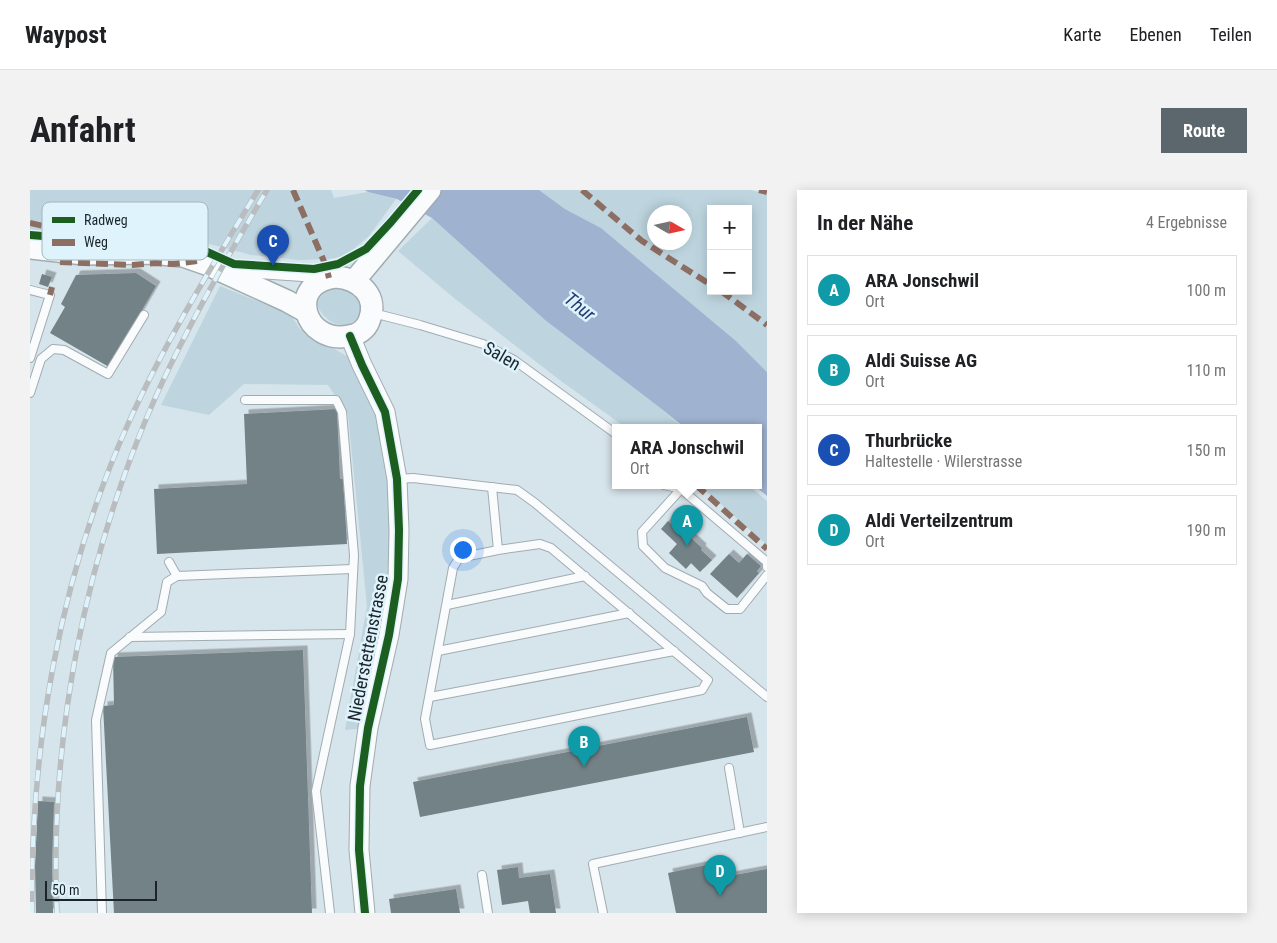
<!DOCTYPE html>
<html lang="de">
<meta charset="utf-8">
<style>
body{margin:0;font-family:"Roboto Condensed",sans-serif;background:#f2f2f2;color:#202124}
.controls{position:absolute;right:15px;top:15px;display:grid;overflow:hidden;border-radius:0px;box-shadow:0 2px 12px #0003}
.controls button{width:45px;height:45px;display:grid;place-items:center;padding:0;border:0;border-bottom:1px solid #e0e0e0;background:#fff;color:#202124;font:25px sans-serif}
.compass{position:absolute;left:617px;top:15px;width:45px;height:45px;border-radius:50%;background:#fff;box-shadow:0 2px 12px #0003;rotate:99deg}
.scale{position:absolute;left:15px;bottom:12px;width:112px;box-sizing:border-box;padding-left:5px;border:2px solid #1b2429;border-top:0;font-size:14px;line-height:18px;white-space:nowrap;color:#1b2429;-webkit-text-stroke:4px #dff3fd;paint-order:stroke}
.you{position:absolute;left:432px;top:359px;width:18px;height:18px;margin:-12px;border:4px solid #fff;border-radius:50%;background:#1a73e8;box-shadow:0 0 0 8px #1a73e833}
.badge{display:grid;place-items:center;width:32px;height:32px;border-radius:50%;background:#5c676d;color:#fff;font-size:16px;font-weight:700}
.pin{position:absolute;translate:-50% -41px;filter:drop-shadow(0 1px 2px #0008)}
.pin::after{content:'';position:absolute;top:26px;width:18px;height:15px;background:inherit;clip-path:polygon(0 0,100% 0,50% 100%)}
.popup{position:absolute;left:582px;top:234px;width:150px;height:65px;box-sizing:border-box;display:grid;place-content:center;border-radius:0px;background:#fff;filter:drop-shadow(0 1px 4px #0005);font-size:16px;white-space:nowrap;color:#757577}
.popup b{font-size:19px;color:#202124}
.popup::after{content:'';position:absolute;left:50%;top:100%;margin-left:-10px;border:10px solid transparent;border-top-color:#fff}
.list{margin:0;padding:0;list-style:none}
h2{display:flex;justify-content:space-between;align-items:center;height:65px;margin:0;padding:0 20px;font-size:21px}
h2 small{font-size:16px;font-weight:400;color:#757577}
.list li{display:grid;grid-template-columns:32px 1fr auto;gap:15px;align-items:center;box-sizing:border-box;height:70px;margin:0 10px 10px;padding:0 10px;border:1px solid #e0e0e0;border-radius:0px}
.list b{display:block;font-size:19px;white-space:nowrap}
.list p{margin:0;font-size:16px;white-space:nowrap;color:#757577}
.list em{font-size:16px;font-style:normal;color:#757577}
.map{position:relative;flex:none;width:737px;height:723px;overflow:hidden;border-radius:0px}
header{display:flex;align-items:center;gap:30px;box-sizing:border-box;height:70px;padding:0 25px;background:#fff;border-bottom:1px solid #e0e0e0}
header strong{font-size:24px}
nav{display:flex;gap:28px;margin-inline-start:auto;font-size:18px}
.intro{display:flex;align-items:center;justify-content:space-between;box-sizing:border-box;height:120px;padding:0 30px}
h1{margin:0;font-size:35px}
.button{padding:12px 22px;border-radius:0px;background:#5c676d;color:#fff;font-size:18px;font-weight:700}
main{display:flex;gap:30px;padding:0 30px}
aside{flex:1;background:#fff;border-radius:0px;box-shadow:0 2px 12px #0003}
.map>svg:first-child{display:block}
.green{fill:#bed5df;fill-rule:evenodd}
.water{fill:#9fb2d0}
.building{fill:#738287;filter:url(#shadow)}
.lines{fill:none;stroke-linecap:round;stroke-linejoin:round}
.service-casing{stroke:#a1acb1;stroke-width:10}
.tertiary-casing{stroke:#a1acb1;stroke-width:21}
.secondary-casing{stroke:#a1acb1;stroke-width:24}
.service{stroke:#f9fbfc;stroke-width:8}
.tertiary{stroke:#f9fbfc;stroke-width:19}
.secondary{stroke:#f9fbfc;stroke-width:21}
.rail-casing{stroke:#b9bdbf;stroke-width:5.5}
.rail{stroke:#dff3fd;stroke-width:4;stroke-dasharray:11;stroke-linecap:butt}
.quiet{stroke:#8d6e63;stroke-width:6;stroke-dasharray:12 6;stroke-linecap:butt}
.cycleway-casing{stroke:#dff3fd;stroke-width:11}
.cycleway{stroke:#1b5e20;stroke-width:8}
.labels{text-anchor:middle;stroke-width:5;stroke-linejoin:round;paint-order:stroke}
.street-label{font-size:18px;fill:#1b2429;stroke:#dff3fd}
.water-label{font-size:19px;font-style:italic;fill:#243c6f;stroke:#dff3fd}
.key{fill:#dff3fd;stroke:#a4b5bd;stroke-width:1}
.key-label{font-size:14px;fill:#1b2429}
</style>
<header>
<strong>Waypost</strong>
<nav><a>Karte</a><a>Ebenen</a><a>Teilen</a></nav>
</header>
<div class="intro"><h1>Anfahrt</h1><a class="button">Route</a></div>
<main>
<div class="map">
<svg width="737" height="723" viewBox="0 0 737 723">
<defs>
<filter id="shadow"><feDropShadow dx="4.5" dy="-4.5" stdDeviation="0" flood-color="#0004"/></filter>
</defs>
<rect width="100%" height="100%" fill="#d6e4eb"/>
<g class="green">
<polygon points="0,0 301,0 304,8 338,2 366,9 339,46 315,66 300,69 269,70 221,65 131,41 83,46 0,41"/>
<path d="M509,0h212l16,5v177l-31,-31 -135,-113 -36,-19zM681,19h37v82h-37zM624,22h30v30h-30z"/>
<polygon points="402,28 515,130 629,217 652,237 595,237 531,191 424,108 368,61"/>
<polygon points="190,96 260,124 270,139 332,175 355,222 369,340 338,538 315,540 337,416 318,225 298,195 214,194 179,225 131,215"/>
<path d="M305,98c54,9 10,66 -18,18 3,-11 7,-16 18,-18z"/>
<polygon points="669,295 718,295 737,311 737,355"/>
</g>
<polygon class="water" points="335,0 509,0 535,19 571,38 706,151 737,182 737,306 724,295 728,295 728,237 654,237 629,217 515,130 402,28 367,9 338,2"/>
<g class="building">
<polygon points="106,83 126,96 79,177 20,143 35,117 31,114 46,85"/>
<polygon points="12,84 22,87 18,97 9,94"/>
<polygon points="307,219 310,289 313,289 317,354 127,364 124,299 217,294 214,224"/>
<polygon points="638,331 653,345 655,342 672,358 671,360 682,370 670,382 661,373 656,379 639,363 647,354 631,339"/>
<polygon points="699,364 709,373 717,364 731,376 727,381 729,383 707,408 680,384"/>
<polygon points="273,460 282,723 84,723 73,516 84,515 83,467"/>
<polygon points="717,527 724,562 390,627 383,592"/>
<polygon points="8,611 24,612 22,674 23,723 6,723 5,675"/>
<polygon points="686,673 689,688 737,679 737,723 646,723 638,683"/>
<polygon points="488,677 489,688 520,684 526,723 500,723 498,711 472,715 467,680"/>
<polygon points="426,699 430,723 361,723 359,709"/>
</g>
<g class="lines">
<g class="service-casing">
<g id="service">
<polyline points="213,83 287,88"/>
<polyline points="0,100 20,105 0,168"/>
<polyline points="343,123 390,135 453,154 484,170 586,244"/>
<polyline points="0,203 11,169 23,159 34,160 78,184 114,125"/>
<polyline points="215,210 306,210 312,222 324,365 320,444 286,601 300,723"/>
<polyline points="367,289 383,288 487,300 505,313 737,507"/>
<polyline points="634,295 651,299 737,372 737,377"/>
<polyline points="462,297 468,360 429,368 423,378 395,529 400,555 672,500 678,490 521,358 510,354 468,360"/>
<polyline points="651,299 612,342 613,356 635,378 672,396 677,403 697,419 710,419 737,385"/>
<polyline points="139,372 147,386 322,379"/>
<polyline points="417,415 555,386"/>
<polyline points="100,447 320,444"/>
<polyline points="408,461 599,423"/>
<polyline points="400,507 644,461"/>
<polyline points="699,578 710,643"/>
<polyline points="452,685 458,723"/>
<polyline points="72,723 66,530 81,463 131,422 137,392 147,386"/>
<polyline points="573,723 563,674 737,637"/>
</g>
</g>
<g class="tertiary-casing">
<polyline id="tertiary" points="320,146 332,175 355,222 367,289 369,340 368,389 359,445 338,538 330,596 329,660 335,723"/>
</g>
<g class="secondary-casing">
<g id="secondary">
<polyline points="0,58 54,64 120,63 153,66 176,74 257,111 275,121"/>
<path d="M306,87c24,2 43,19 33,44 -3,8 -11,14 -20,15 -46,9 -63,-54 -13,-59z"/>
<polyline points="324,91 400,0"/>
</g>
</g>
<use href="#service" class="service"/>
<use href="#tertiary" class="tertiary"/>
<use href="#secondary" class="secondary"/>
<g class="rail-casing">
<g id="rail">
<path d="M2,723c-2,-167 28,-337 96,-489 37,-82 84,-158 130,-234"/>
<path d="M27,723c-8,-174 28,-357 99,-517 32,-71 71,-139 111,-206"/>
</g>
</g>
<use href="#rail" class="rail"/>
<g class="quiet">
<polyline points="263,0 296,76 299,88"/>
<polyline points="552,0 612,51 681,95"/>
<polyline points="729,0 737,2"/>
<polyline points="0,33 39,42"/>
<polyline points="78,52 92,63"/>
<polyline points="30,72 102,75 125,73 143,74 167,71"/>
<polyline points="691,101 737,135"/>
<polyline points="20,105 22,97"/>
<polyline points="666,295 737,359"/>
</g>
<g class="cycleway-casing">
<g id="cycleway">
<polyline points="0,45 76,51 129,50 152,53 175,61 204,74 284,79 308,74 336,59 361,32 388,0"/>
<polyline points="320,146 332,175 355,222 367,289 369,340 368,389 359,445 338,538 330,596 329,660 335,723"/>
</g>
</g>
<use href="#cycleway" class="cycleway"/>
</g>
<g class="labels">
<g class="street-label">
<text transform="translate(472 166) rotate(30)" y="6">Salen</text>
<text transform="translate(338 458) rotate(-79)" y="6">Niederstettenstrasse</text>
</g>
<g class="water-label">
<text transform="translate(550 116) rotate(38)" y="7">Thur</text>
</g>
</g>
<rect x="12" y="12" width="166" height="58" rx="8" class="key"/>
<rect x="22" y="27" width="23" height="6" fill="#1b5e20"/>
<rect x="22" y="49" width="23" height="7" fill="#8d6e63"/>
<g class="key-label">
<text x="54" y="35">Radweg</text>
<text x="54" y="57">Weg</text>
</g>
</svg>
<div class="controls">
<button>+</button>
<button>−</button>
</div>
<svg class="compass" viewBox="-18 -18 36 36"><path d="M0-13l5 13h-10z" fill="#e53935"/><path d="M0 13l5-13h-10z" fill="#757577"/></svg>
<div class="scale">50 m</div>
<div class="you"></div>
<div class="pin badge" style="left:657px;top:356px;background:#0f9aa8">A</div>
<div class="popup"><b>ARA Jonschwil</b>Ort</div>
<div class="pin badge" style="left:554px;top:577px;background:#0f9aa8">B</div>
<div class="pin badge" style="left:243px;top:76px;background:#1a4fb4">C</div>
<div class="pin badge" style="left:690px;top:706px;background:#0f9aa8">D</div>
</div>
<aside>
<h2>In der Nähe<small>4 Ergebnisse</small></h2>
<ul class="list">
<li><span class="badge" style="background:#0f9aa8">A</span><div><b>ARA Jonschwil</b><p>Ort</p></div><em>100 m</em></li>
<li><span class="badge" style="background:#0f9aa8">B</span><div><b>Aldi Suisse AG</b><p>Ort</p></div><em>110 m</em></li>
<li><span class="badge" style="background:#1a4fb4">C</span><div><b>Thurbrücke</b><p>Haltestelle · Wilerstrasse</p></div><em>150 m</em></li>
<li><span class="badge" style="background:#0f9aa8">D</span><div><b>Aldi Verteilzentrum</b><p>Ort</p></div><em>190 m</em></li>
</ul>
</aside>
</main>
